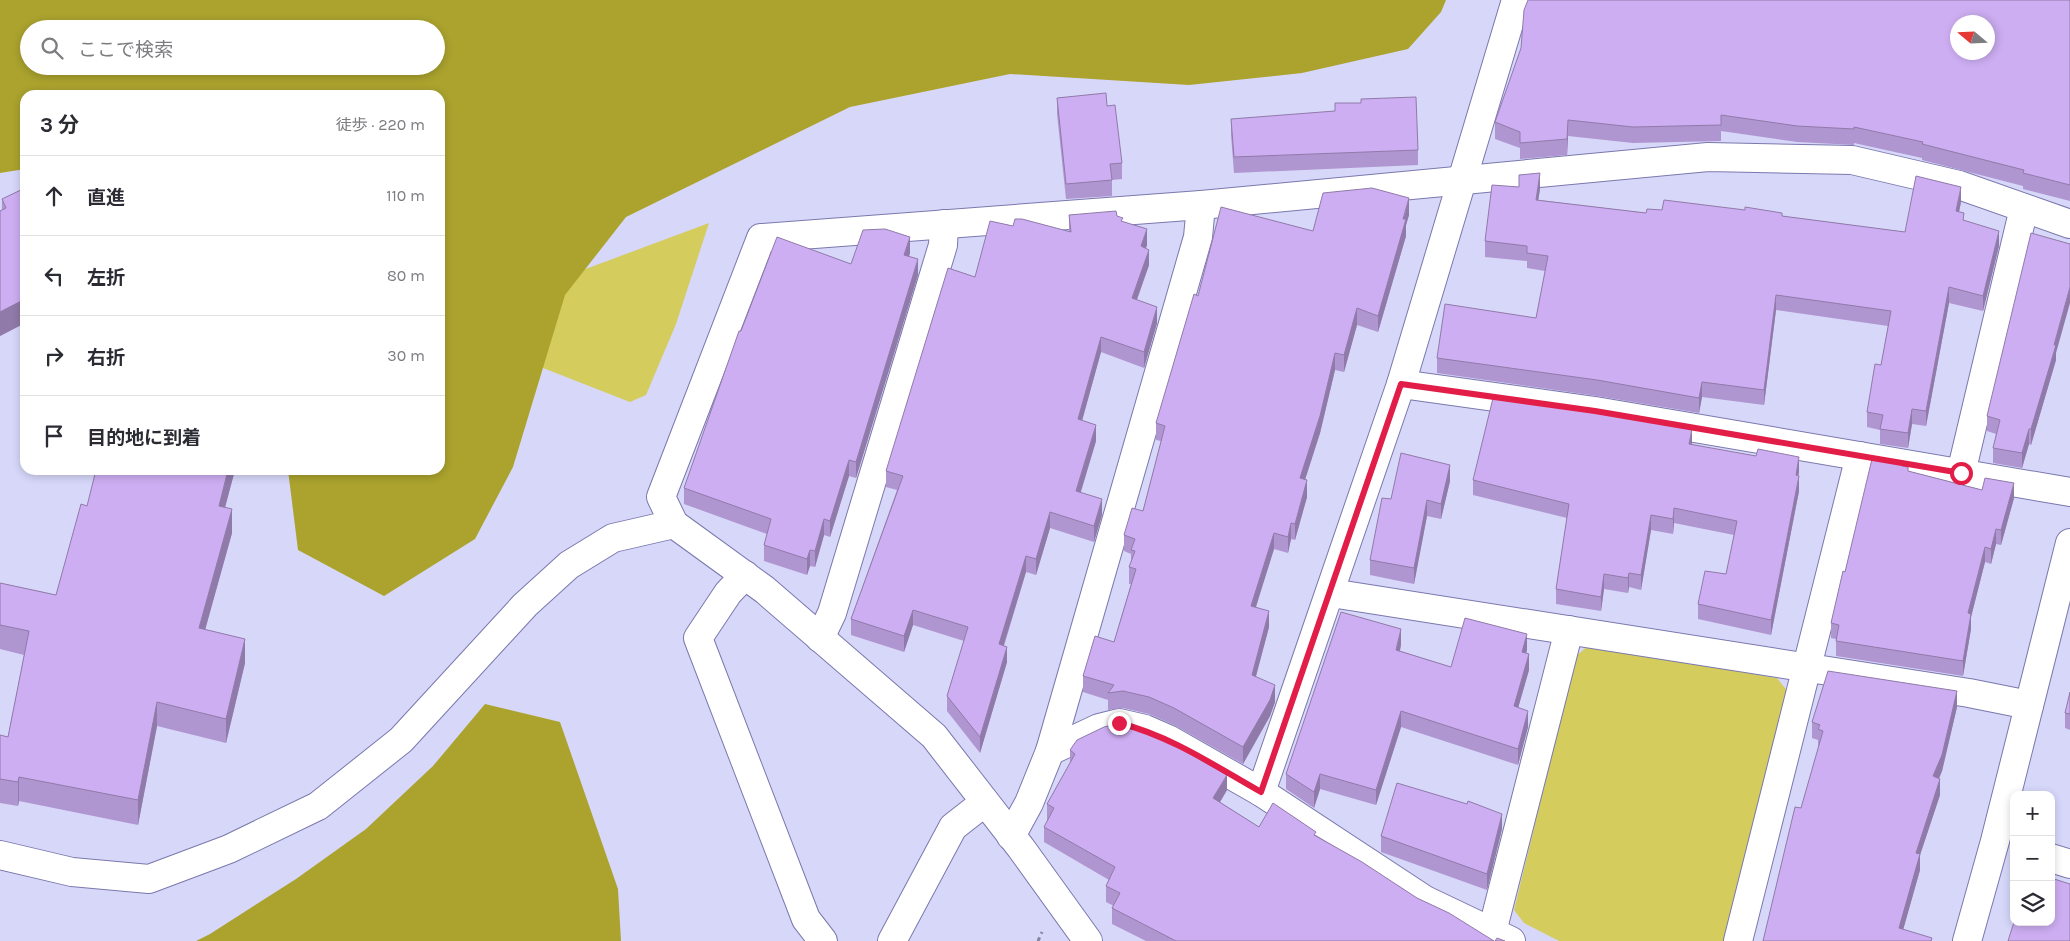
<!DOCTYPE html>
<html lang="ja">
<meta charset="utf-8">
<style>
body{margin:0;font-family:Karla,"Noto Sans JP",sans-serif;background:#f7f7f7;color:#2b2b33}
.controls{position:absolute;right:15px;bottom:15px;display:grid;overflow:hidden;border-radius:10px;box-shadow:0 2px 8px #0003}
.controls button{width:45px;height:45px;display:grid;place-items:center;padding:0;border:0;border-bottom:1px solid #e1e1e2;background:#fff;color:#2b2b33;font:25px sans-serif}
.compass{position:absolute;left:1950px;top:15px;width:45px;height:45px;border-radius:50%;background:#fff;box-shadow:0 2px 8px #0003;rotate:289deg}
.stop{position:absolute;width:15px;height:15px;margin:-11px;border:4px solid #e11d48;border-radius:50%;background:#fff}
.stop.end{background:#e11d48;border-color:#fff;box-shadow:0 1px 5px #0008}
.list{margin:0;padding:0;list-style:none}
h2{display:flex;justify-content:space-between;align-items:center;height:65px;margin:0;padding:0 20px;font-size:21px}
h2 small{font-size:16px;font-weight:400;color:#7c7c81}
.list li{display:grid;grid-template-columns:32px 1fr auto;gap:15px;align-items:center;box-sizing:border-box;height:80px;padding:0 20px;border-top:1px solid #e1e1e2}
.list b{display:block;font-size:19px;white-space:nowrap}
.list em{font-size:16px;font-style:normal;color:#7c7c81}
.icon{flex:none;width:28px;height:28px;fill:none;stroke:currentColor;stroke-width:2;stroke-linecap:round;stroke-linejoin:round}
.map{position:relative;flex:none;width:2070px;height:941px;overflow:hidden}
.search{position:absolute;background:#fff;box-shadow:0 2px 8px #0003;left:20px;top:20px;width:425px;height:55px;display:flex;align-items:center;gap:12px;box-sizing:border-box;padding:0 18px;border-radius:28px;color:#7c7c81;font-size:19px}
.panel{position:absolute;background:#fff;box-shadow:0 2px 8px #0003;left:20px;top:90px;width:425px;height:385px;border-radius:15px}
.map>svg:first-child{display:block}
.green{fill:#d4cc5d}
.forest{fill:#aba32e;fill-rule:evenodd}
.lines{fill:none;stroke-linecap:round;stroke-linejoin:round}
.minor-casing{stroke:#7a78ad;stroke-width:30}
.path{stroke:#8585a2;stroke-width:3;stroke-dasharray:4 4;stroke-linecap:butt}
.minor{stroke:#fff;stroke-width:28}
.wall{fill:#b096d0}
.shaded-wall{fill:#907aa9}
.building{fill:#cdaef2;stroke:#907aa9;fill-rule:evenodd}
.route{stroke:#e11d48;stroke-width:6}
</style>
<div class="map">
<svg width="2070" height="941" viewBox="0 0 2070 941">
<rect width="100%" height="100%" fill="#d7d7fa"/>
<g class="green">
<polygon points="709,223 676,324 646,395 630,402 543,368 537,327 583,270"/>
<polygon points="1588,646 1777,678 1788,692 1727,941 1559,941 1524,923 1514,910 1576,656"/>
</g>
<g class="forest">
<path d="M0,0h1446l-5,12 -33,37 -106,24 -113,12 -179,-11 -160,33 -224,110 -61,78 -52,172 -38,72 -91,57 -86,-46 -10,-80h152v-375h-415v74l-25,4zM29,29h407v37h-407z"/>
<polygon points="485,704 560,722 618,889 621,941 196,941 210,934 296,879 366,829 433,766"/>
</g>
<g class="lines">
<g class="minor-casing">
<g id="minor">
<polyline points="1401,384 1595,411 2070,492"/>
<polyline points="1961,473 2024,208"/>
<polyline points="745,575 728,593 698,638 806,919 823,941"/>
<polyline points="1331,593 1969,693 2029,705"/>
<polyline points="820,638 832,613 943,245 944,224"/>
<polyline points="1050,751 1099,728 1119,723 1145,729 1168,739 1261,792 1425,900 1511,941"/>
<polyline points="1261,792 1401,384 1516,0"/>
<polyline points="1011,836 1029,803 1050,751 1198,237 1201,205"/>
<polyline points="0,855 72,872 149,879 229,849 318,806 401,740 525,605 569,565 613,538 674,524"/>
<polyline points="2051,858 2070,864"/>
<polyline points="1492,932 1569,630"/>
<polyline points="892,941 953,827 985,802"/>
<polyline points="1088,941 1021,848 934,736 765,590 674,524 661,497 761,238 1201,205 1708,157 1852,160 1959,185 2070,224"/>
<polyline points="1738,941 1860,456"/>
<polyline points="1967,941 1995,841 2070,543"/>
</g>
</g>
<polyline class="path" points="1038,941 1042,932"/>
<use href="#minor" class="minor"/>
</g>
<g class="wall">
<polygon points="2070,0 2070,201 2023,189 2023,186 1922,160 1922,158 1854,143 1854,145 1797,142 1721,131 1721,141 1633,143 1568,136 1567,155 1520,159 1520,148 1495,139 1495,122"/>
<polygon points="1057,98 1107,106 1122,163 1122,179 1112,180 1112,196 1066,199 1057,114"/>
<polygon points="1231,119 1418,150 1418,165 1234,173 1231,135"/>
<polygon points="1519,187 1540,189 1538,200 1646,213 1662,210 1782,216 1905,232 1961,202 1959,212 1964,221 1999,246 1983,311 1949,303 1926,426 1912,424 1908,448 1880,444 1880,430 1867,427 1867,412 1881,365 1888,326 1776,310 1764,405 1702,397 1699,413 1597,396 1437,373 1437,358 1536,318 1545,271 1527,268 1527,261 1485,257 1485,241"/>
<polygon points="25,188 25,323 0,336 2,199"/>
<polygon points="1069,215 1117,216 1147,245 1146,248 1149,265 1137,300 1157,323 1144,368 1101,352 1082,421 1096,441 1081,492 1102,515 1094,542 1050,528 1036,575 1026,572 1004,646 1007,662 980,753 947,711 947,696 964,641 913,625 904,652 851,635 851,619 897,490 886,487 886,471 975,277 1013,226 1069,231"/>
<polygon points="1409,215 1406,225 1406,236 1378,332 1357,325 1344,372 1335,370 1320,433 1305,480 1307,497 1295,540 1291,539 1288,553 1274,549 1255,607 1269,627 1256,676 1275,702 1270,716 1243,764 1174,725 1149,714 1123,708 1108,710 1108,700 1083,692 1083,676 1114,642 1131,584 1129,584 1129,567 1131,563 1131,554 1124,551 1124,535 1143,511 1161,441 1156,440 1156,423 1198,296 1313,231"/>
<polygon points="910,253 909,257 918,275 856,478 849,476 830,537 824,535 815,567 810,566 807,575 764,561 764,545 767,534 684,504 684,488 741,331"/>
<polygon points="2056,353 2056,360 2031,445 2029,444 2022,468 1993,463 1993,448 1996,434 1987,431 1987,416"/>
<polygon points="1692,444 1799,472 1798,476 1799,491 1771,635 1698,619 1698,604 1726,574 1734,535 1674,523 1673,534 1651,530 1641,590 1629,587 1628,593 1604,589 1601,611 1556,604 1556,589 1567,518 1473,495 1473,480"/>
<polygon points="1902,466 1908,471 2014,498 2001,545 1996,544 1991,564 1985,562 1971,617 1971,629 1963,676 1836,656 1836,639 1831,638 1831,623 1845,572"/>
<polygon points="235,470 225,507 232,533 205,629 245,663 226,743 157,726 138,825 19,801 18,806 0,803 0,735 8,737 24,655 0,649 0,583 56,595 87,506"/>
<polygon points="1450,481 1441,519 1427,516 1414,584 1370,575 1370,560 1391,499"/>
<polygon points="1401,645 1400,651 1451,667 1527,650 1526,653 1529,670 1518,708 1528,727 1518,765 1401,727 1376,805 1320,789 1314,808 1286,789 1286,774"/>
<polygon points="2070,692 2070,730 2065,728 2065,713"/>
<polygon points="1957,707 1942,771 1939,779 1940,795 1920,855 1920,870 1903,929 1932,941 1763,941 1819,746 1818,745 1818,740 1812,738 1812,722"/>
<polygon points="1070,750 1227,790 1220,802 1259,827 1316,835 1417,898 1494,941 1146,941 1112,924 1112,908 1114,906 1106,902 1106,886 1109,880 1044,842 1044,827 1048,820 1047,820 1047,804 1070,763"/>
<polygon points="1502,829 1487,890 1381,852 1381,836"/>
</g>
<g class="shaded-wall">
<polygon points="1568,120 1568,136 1567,155 1567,139"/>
<polygon points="1540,173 1540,189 1536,215 1536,200"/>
<polygon points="1961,187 1961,202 1956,226 1956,211"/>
<polygon points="1409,198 1409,215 1406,225 1406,236 1378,332 1378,316"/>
<polygon points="1147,229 1147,245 1141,262 1141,246"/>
<polygon points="1999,231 1999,246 1983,311 1983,296"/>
<polygon points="910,237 910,253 904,271 904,255"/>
<polygon points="1149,250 1149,265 1132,313 1132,298"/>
<polygon points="918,259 918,275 856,478 856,462"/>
<polygon points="1949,287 1949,303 1926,426 1926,411"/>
<polygon points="2070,287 2070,303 2056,353 2056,360 2031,445 2031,429"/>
<polygon points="1776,295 1776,310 1764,405 1764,390"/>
<polygon points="25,299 25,323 0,336 0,312"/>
<polygon points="1157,307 1157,323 1144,368 1144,352"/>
<polygon points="1357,308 1357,325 1344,372 1344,355"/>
<polygon points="1101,337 1101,352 1078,435 1078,419"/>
<polygon points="1335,353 1335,370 1320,433 1300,495 1300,478"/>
<polygon points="1702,382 1702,397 1699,413 1699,398"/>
<polygon points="1912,409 1912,424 1908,448 1908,433"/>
<polygon points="1096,425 1096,441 1076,507 1076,491"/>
<polygon points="1692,429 1692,443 1689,458 1689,444"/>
<polygon points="2029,429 2029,444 2022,468 2022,453"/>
<polygon points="1799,457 1799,472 1796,490 1796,475"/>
<polygon points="849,460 849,476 830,537 830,521"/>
<polygon points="1450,465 1450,481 1441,519 1441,504"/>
<polygon points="228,470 235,470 219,530 219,506"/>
<polygon points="1799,476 1799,491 1771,635 1771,620"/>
<polygon points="1307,480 1307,497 1295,540 1295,524"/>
<polygon points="2014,483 2014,498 2001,545 2001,530"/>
<polygon points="1102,499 1102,515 1094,542 1094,526"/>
<polygon points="1427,500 1427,516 1414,584 1414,568"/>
<polygon points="1674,508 1674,523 1673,534 1673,519"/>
<polygon points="232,509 232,533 199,652 199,628"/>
<polygon points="1050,512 1050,528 1036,575 1036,559"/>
<polygon points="1651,515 1651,530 1641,590 1641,575"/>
<polygon points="824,519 824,535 815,567 815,551"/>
<polygon points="1291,523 1291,539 1288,553 1288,537"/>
<polygon points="1996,529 1996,544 1991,564 1991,549"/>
<polygon points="1274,533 1274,549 1251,623 1251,606"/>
<polygon points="1985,547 1985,562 1971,617 1971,629 1963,676 1963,661 1968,613"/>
<polygon points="810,550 810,566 807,575 807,559"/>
<polygon points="1026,556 1026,572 999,660 999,644"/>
<polygon points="1629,573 1629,587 1628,593 1628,578"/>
<polygon points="1604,574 1604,589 1601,611 1601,597"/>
<polygon points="913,610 913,625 904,652 904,636"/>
<polygon points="1269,611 1269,627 1252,691 1252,675"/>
<polygon points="1401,629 1401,645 1396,666 1396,650"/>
<polygon points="1527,634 1527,650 1522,668 1522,652"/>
<polygon points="245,639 245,663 226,743 226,719"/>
<polygon points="1007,647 1007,662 980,753 980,737"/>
<polygon points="1529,654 1529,670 1514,722 1514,706"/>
<polygon points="1275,685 1275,702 1270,716 1243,764 1243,747"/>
<polygon points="1957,691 1957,707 1942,771 1933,792 1933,776"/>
<polygon points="157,702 157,726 138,825 138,800"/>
<polygon points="1401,711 1401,727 1376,805 1376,790"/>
<polygon points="1528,711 1528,727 1518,765 1518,749"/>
<polygon points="1320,774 1320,789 1314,808 1314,792"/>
<polygon points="1227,775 1227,790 1213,814 1213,798"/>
<polygon points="19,777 19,801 18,806 18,782"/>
<polygon points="1940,779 1940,795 1920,855 1920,870 1900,941 1899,928 1916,853"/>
<polygon points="1502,814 1502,829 1487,890 1487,874"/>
</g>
<g class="building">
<path d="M1528,0h542v185l-47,-12 1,-3 -102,-26 1,-2 -69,-15v2l-57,-3 -76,-11v10l-88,2 -65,-7 -1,19 -47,4v-11l-25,-10 26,-74 3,-38zM1958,22h30v30h-30z"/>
<polygon points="1106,93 1107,106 1115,105 1122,163 1110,164 1112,180 1066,184 1057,98"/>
<polygon points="1416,97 1418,150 1234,157 1231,119 1335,111 1335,103 1361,103 1361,99"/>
<polygon points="1540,173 1536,200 1646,213 1647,209 1662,210 1664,200 1745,210 1745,207 1782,213 1782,216 1905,232 1916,176 1961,187 1956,211 1964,213 1963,220 1999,231 1983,296 1949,287 1926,411 1912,409 1908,433 1880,429 1883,415 1867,412 1875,364 1881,365 1891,311 1776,295 1764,390 1702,382 1699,398 1597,380 1437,358 1445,304 1536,318 1548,256 1527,253 1527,246 1485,241 1492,185 1519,187 1519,175"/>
<polygon points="25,188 25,299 0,312 0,211 6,208 2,199"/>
<polygon points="1372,188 1409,198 1403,219 1406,219 1378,316 1357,308 1344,355 1335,353 1320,416 1300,478 1307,480 1295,524 1291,523 1288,537 1274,533 1251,606 1269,611 1252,675 1275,685 1270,700 1243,747 1174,708 1149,697 1123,691 1108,693 1114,685 1083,676 1095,636 1114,642 1136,569 1129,567 1135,551 1131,550 1135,539 1124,535 1132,508 1143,511 1165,426 1156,423 1194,294 1198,296 1221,207 1313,231 1323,193"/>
<polygon points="1116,211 1117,216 1123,218 1121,221 1147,229 1141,246 1149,250 1132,298 1157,307 1144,352 1101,337 1078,419 1096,425 1076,491 1102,499 1094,526 1050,512 1036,559 1026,556 999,644 1007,647 980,737 947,696 968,627 913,610 904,636 851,619 903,476 886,471 948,268 975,277 990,221 1013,226 1015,219 1022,219 1071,232 1069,215"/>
<polygon points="885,229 910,237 904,255 918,259 856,462 849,460 830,521 824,519 815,551 810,550 807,559 764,545 771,519 684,488 739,331 741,331 777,237 851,264 863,230"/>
<polygon points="2031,233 2070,244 2070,287 2054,345 2056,345 2031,429 2029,429 2022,453 1993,448 2000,420 1987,416"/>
<polygon points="1493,398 1593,412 1692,429 1689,444 1756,456 1758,449 1799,457 1796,475 1799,476 1771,620 1698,604 1705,571 1726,574 1737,521 1674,508 1673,519 1651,515 1641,575 1629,573 1628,578 1604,574 1601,597 1556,589 1569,504 1473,480"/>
<polygon points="1401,453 1450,465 1441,504 1427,500 1414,568 1370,560 1382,498 1391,499"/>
<polygon points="1872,459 1902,464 1902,466 1908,467 1908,471 1982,490 1985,478 2014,483 2001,530 1996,529 1991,549 1985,547 1968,613 1971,614 1963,661 1836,641 1839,625 1831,623 1843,571 1845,572"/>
<polygon points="96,470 228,470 219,506 232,509 199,628 245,639 226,719 157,702 138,800 19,777 18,782 0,779 0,735 8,737 29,631 0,625 0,583 56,595 81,504 87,506"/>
<polygon points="1341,612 1401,629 1396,650 1451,667 1465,618 1527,634 1522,652 1529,654 1514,706 1528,711 1518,749 1401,711 1376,790 1320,774 1314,792 1286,774"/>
<polygon points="1828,671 1957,691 1942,755 1933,776 1940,779 1916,853 1920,854 1899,928 1932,938 1931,941 1763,941 1795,807 1801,808 1823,731 1818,729 1820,725 1812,722"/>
<polygon points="2070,692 2070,714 2065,713"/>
<polygon points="1119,723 1140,728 1161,737 1227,775 1213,798 1259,827 1273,803 1316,832 1314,835 1362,862 1417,898 1449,913 1494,941 1176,941 1112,908 1120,893 1106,886 1115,867 1044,827 1054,808 1047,804 1075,754 1070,750 1077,740 1104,727"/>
<polygon points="1397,783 1467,804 1468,801 1502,814 1487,874 1381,836"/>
<polygon points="2051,878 2070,884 2070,941 2008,941 2014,922 2051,922"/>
<polygon points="1497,938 1505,941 1495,941"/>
</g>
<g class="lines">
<path class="route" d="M1119,723c52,13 96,43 142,69l140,-408 194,27 366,62"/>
</g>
</svg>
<div class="controls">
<button>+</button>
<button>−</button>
<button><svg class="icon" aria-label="layers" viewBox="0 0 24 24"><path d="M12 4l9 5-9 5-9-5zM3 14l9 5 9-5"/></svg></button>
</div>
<svg class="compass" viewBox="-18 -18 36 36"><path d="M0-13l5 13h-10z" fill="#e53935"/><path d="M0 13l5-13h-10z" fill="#7c7c81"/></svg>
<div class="stop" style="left:1961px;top:473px"></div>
<div class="stop end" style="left:1119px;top:723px"></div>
<div class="search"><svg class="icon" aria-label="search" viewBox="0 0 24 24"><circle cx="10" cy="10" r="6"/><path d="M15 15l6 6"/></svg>ここで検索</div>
<section class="panel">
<h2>3 分<small>徒歩 · 220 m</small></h2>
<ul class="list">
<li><svg class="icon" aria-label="ahead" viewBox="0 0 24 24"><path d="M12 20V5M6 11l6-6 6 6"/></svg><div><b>直進</b></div><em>110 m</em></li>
<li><svg class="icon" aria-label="left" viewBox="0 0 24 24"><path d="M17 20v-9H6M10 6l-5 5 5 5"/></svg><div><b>左折</b></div><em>80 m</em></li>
<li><svg class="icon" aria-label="right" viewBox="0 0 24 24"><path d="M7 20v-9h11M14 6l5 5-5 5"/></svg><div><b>右折</b></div><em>30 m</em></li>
<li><svg class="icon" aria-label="arrive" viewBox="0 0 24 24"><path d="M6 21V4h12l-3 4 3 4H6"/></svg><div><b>目的地に到着</b></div></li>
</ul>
</section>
</div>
